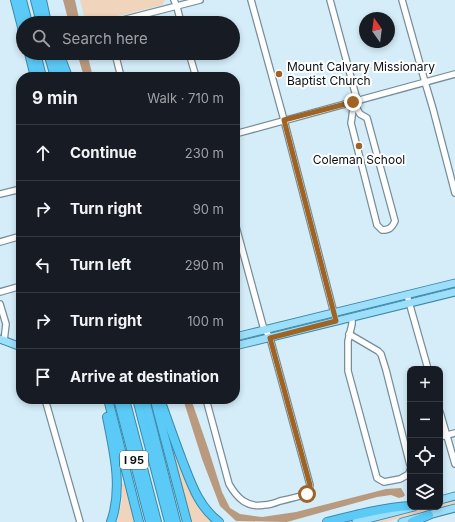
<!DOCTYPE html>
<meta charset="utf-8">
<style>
body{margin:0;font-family:Inter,sans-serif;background:#242831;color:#f1f3f6}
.controls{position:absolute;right:12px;bottom:12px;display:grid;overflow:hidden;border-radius:8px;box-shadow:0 2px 6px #0003}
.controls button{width:36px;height:36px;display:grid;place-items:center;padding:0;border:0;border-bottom:1px solid #363941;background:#171b24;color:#f1f3f6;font:20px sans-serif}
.compass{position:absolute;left:359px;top:12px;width:36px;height:36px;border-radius:50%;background:#171b24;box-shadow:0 2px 6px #0003;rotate:346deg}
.stop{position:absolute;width:12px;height:12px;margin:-9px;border:3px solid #9f6424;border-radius:50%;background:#fff}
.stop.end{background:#9f6424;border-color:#fff;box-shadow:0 1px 4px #0008}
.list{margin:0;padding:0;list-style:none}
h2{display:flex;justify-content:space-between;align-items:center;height:52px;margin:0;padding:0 16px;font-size:17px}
h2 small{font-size:13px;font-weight:400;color:#9ea1a6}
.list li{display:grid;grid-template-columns:26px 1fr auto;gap:12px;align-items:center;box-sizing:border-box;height:56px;padding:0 16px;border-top:1px solid #363941}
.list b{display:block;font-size:15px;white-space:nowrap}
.list em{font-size:13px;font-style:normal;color:#9ea1a6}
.icon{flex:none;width:22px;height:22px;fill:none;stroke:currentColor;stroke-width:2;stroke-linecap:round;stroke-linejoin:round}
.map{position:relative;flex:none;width:455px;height:522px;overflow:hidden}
.search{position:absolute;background:#171b24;box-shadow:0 2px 6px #0003;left:16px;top:16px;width:224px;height:44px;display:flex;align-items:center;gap:10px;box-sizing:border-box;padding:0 14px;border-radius:22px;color:#9ea1a6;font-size:15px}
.panel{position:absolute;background:#171b24;box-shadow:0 2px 6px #0003;left:16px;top:72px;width:224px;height:332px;border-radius:16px}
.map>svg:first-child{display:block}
.green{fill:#f0d4bb}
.water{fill:#b99a7f}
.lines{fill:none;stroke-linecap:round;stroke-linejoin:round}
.minor-casing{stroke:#778e99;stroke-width:8}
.major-casing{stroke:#3e89a7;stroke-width:9}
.highway-casing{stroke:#3e89a7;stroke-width:10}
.minor{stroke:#fff;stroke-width:5.5}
.major{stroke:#9ddffa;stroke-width:7}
.highway{stroke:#5bcaf7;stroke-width:8}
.route{stroke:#9f6424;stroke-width:5}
.poi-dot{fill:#9f6424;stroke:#fff;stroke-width:1.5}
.labels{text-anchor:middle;stroke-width:4;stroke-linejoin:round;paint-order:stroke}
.shield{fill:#fff;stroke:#51575a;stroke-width:1}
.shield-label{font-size:11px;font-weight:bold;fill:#070f13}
.poi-label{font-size:12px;fill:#070f13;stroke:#fff;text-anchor:start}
</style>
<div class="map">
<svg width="455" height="522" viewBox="0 0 455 522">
<rect width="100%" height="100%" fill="#d4edf9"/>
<g class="green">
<polygon points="80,0 165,0 162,5 126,14 86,23"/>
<polygon points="170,433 215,522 191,522 167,434"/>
<polygon points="124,483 135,522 117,522 122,501 122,484"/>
<polygon points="455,500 455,504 386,522 375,522 430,507 440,507 440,504"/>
</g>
<g class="water">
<polygon points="63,0 75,0 80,23 69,23"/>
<polygon points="77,53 87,53 93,77 84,77"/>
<polygon points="183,399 191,399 208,448 222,492 230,508 240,514 262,517 296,512 386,489 401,488 405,495 403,497 399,498 391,495 377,497 287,522 236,521 220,506 202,459"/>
</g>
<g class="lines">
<g class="minor-casing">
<g id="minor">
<polyline points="174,0 177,7 181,23"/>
<polyline points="251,0 284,120 336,321"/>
<path d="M330,0l26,96c-4,9 -3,18 -5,27l26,102 5,5c7,0 10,-2 13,-9l-28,-103 -7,-4 -7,-12"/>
<polyline points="402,0 425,82 433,109 455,193"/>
<polyline points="111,23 200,0"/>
<polyline points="115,53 121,77"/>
<polyline points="189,53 196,77"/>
<polyline points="235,134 455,74"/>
<polyline points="0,194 21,189"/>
<polyline points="0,242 21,236"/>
<polyline points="0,292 21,286"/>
<polyline points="407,295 428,369"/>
<polyline points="0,304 6,324 4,341"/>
<polyline points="352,317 352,324 348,341 348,371 377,478 384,482 400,479 409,474 410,470"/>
<polyline points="349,334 378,351 381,354 386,370 410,465"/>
<polyline points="45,399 80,522"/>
<path d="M206,399l23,85c8,14 18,24 35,21 5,0 11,-2 16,-4 9,-2 18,-4 27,-7l3,-9 -40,-147 -7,-12 -28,-103"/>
<polyline points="440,412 455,464"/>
<polyline points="440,437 455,433"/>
</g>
</g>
<g class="major-casing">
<g id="major">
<polyline points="235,337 455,283"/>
<polyline points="0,339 21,347"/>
<polyline points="235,346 455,292"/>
<polyline points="440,500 455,496"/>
<polyline points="356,522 414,507"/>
<polyline points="402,522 455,508"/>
</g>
</g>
<g class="highway-casing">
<g id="highway">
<polyline points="15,0 23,31"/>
<polyline points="22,0 28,23"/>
<polyline points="35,0 41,23"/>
<polyline points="42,0 47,23"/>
<polyline points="29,53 35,77"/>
<polyline points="36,53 42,77"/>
<polyline points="48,53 55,77"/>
<polyline points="59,53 68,77"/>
<polyline points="57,60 61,77"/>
<polyline points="108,399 139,522"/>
<polyline points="118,399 150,522"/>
<polyline points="125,399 157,522"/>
<polyline points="137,399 169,522"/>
<polyline points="145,399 176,522"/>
<path d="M160,399c7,20 14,40 22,61 9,23 16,46 37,62"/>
<polyline points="155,401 187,522"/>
<path d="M107,417c7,35 16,71 4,105"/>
<path d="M327,522c28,-7 55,-14 83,-16"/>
<polyline points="412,522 429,515"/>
</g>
</g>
<use href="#minor" class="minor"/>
<use href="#major" class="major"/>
<use href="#highway" class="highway"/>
</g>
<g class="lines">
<polyline class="route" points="307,494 310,485 270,338 336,321 284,120 353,102"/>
</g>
<g class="poi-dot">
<circle cx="279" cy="74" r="4"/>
<circle cx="359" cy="146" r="4"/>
</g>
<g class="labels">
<rect class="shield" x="120" y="451" width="28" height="18" rx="3"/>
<g class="shield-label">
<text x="134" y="464">I 95</text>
</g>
<g class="poi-label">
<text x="287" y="71">Mount Calvary Missionary<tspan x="287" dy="14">Baptist Church</tspan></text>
<text x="359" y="164" text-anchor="middle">Coleman School</text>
</g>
</g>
</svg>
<div class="controls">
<button>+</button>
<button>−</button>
<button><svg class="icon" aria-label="locate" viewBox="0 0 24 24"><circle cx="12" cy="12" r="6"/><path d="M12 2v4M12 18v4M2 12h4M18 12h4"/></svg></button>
<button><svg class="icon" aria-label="layers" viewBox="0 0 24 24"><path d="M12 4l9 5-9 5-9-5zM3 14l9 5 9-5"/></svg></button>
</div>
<svg class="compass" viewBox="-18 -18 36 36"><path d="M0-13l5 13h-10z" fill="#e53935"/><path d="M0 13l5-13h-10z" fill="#9ea1a6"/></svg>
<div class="stop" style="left:307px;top:494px"></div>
<div class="stop end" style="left:353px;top:102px"></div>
<div class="search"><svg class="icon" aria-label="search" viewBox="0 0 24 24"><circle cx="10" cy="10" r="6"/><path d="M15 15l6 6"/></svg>Search here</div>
<section class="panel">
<h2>9 min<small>Walk · 710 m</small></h2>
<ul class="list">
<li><svg class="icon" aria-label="ahead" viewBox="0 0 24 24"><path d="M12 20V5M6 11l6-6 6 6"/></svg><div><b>Continue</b></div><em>230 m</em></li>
<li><svg class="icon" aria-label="right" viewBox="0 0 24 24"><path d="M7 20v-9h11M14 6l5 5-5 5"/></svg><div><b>Turn right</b></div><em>90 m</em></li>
<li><svg class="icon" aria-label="left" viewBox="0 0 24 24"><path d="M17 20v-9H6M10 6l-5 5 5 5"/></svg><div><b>Turn left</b></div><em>290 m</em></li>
<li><svg class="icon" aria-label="right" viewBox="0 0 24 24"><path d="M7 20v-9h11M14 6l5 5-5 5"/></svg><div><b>Turn right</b></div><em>100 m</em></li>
<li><svg class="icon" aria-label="arrive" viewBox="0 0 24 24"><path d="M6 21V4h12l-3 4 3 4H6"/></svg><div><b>Arrive at destination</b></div></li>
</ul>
</section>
</div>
